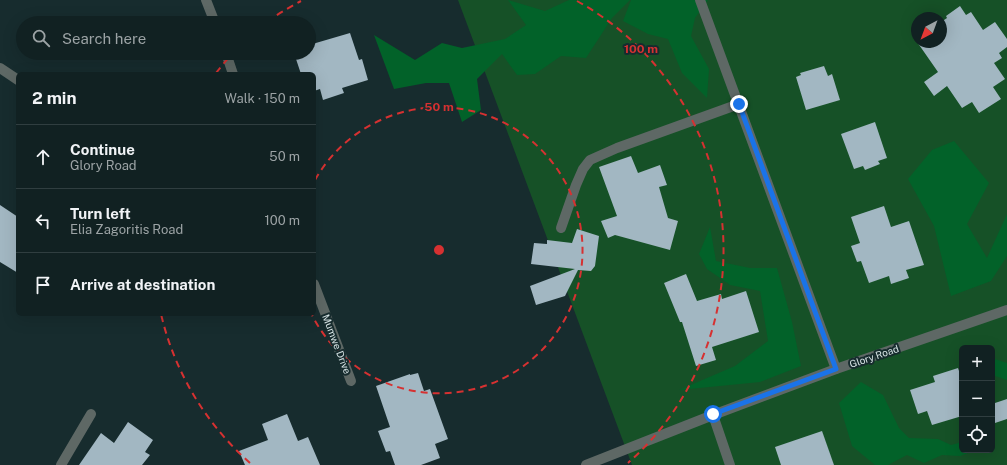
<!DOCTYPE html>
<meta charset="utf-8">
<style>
body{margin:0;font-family:"Public Sans",sans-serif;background:#1a292a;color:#f1f3f6}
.controls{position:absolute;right:12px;bottom:12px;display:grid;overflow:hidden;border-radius:6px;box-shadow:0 4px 16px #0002}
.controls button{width:36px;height:36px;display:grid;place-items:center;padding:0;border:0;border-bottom:1px solid #303e40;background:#112122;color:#f1f3f6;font:20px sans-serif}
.compass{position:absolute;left:911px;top:12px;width:36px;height:36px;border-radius:50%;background:#112122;box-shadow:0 4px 16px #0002;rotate:221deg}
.stop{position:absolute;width:12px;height:12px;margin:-9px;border:3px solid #1a73e8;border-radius:50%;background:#fff}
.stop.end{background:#1a73e8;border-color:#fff;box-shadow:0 1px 4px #0008}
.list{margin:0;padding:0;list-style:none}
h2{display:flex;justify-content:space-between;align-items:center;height:52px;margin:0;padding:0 16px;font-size:17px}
h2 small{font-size:13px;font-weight:400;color:#9ca3a5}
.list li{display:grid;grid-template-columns:26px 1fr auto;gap:12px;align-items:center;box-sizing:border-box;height:64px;padding:0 16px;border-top:1px solid #303e40}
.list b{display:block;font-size:15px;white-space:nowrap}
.list p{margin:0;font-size:13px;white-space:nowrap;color:#9ca3a5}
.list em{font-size:13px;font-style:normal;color:#9ca3a5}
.icon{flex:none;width:22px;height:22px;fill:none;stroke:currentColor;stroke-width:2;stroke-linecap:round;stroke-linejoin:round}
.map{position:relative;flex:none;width:1007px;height:465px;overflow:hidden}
.search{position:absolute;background:#112122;box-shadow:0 4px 16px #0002;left:16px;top:16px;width:300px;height:44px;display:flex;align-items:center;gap:10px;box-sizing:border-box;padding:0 14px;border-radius:22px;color:#9ca3a5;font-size:15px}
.panel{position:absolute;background:#112122;box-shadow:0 4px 16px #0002;left:16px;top:72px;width:300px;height:244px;border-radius:6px}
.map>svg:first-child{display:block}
.green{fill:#165127;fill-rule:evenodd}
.forest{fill:#026229}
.building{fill:#a2b7c2}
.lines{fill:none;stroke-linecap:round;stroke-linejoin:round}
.minor{stroke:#5e6865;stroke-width:10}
.route{stroke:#1a73e8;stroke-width:5}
.ring{fill:none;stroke:#d63131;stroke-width:2;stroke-dasharray:7 5}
.labels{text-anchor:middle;stroke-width:4;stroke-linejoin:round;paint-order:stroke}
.street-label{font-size:10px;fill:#d6e3e4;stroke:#172c2e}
.centre{fill:#d63131;stroke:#172c2e;stroke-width:2}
.ring-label{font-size:12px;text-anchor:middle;font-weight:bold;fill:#d63131;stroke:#172c2e;stroke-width:4;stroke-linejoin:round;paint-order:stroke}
</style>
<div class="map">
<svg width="1007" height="465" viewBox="0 0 1007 465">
<rect width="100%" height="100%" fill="#172c2e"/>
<path class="green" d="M458,0h549v465h-375zM917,18h24v24h-24zM962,348h30v102h-30z"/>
<g class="forest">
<polygon points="508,0 545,11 569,0 630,0 612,18 586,58 561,56 535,74 517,75 502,54 477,79 481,110 462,122 449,83 426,83 394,89 374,35 415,60 442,43 462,48 505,39 526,25"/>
<polygon points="631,0 708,0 695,18 691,36 709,69 707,98 682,73 668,39 648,34 623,21"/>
<polygon points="954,141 989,183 967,224 987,258 1007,214 1007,256 991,281 951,296 934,226 908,179 932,150"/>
<polygon points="710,227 716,261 750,268 777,268 792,322 801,366 760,382 679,390 735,366 768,341 760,291 730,285 707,269 699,254"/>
<polygon points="992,358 1007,363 1007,380 992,375"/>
<polygon points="861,382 883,395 899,428 909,438 938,439 951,445 962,442 962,450 976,450 960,456 942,455 924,463 907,455 888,465 875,465 852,446 839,403"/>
</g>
<g class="building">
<polygon points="960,6 966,15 971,12 983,30 995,22 1007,39 1007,47 999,53 1002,58 994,63 1005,79 993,87 1001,99 979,113 972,102 962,108 947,86 934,96 924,82 938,72 915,39 917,38 917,42 941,42 941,22 947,18 946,16"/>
<polygon points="350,33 359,60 362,59 368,80 342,88 344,93 323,100 320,89 314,91 314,74 301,74 294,53 309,53 309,45"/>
<polygon points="824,66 828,76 832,74 840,100 806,110 796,77 801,75 800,73"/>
<polygon points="875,122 887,158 878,161 880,164 865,170 863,166 854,169 841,134"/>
<polygon points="631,156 638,173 660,165 667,185 659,187 668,218 678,221 670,250 615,235 608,238 601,221 617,216 599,167"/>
<polygon points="0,205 18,217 18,273 0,262"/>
<polygon points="884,206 891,227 909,221 924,265 906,270 909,278 891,284 889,276 869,283 861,261 857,262 851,246 860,243 851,217"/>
<polygon points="577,229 599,236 595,266 591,271 578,270 565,296 536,305 530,286 575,269 531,264 534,243 547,244 547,240 572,243"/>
<polygon points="686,274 697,301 721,294 722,299 746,291 759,332 712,347 716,360 696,366 682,322 680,322 664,283"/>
<polygon points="958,368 962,380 962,416 932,425 927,411 918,414 910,390 935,382 933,376"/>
<polygon points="418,373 424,391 430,389 448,439 435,444 440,458 421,465 395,465 390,451 386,452 378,431 390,427 376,386 410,374 410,375"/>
<polygon points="1007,399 1007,419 992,424 992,404"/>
<polygon points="287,414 298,441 308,437 320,465 245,465 239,451 268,440 262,424"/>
<polygon points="128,422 153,440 145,452 150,455 142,465 79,465 101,433 114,443"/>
<polygon points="822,431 834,465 781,465 775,447"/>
</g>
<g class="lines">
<g class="minor">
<polyline points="206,0 215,23"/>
<polyline points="700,0 836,369"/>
<polyline points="226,53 233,74"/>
<polyline points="0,68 18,80"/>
<polyline points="561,228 576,185 583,169 590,160 617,148 739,104"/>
<polyline points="314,284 351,381"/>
<polyline points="713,415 730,465"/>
<polyline points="61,465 91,414"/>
<polyline points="586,465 713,415 836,369 1007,310"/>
</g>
</g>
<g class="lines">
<polyline class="route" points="713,414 836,369 739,104"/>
</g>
<g class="ring">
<path d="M315 180A143 143 0 1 1 312 315"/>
<path d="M250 463A285 285 0 0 1 161 314M216 73A285 285 0 0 1 232 54M267 22A285 285 0 0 1 301 1M577 1A285 285 0 0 1 628 463"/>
</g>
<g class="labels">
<g class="street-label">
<text transform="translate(337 344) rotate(69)" y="4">Mumwe Drive</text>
<text transform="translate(874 356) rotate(-19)" y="4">Glory Road</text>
</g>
</g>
<circle cx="439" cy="250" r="6" class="centre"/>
<g class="ring-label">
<text x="641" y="53">100 m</text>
<text x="439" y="111">50 m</text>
</g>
</svg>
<div class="controls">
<button>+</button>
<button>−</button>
<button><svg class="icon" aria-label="locate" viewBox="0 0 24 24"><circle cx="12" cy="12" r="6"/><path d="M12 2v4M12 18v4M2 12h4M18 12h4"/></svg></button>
</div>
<svg class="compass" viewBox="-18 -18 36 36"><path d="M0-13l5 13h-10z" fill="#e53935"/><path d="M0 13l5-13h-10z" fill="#9ca3a5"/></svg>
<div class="stop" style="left:713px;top:414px"></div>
<div class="stop end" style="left:739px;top:104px"></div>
<div class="search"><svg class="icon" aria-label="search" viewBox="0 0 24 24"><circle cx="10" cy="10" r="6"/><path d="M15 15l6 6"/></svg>Search here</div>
<section class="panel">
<h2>2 min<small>Walk · 150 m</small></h2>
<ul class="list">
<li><svg class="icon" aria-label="ahead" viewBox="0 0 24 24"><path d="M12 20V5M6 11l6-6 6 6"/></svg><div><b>Continue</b><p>Glory Road</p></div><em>50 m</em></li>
<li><svg class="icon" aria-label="left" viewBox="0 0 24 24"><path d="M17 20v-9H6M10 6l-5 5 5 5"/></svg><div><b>Turn left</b><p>Elia Zagoritis Road</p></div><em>100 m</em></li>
<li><svg class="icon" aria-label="arrive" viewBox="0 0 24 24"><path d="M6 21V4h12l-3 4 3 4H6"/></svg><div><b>Arrive at destination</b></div></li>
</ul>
</section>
</div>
